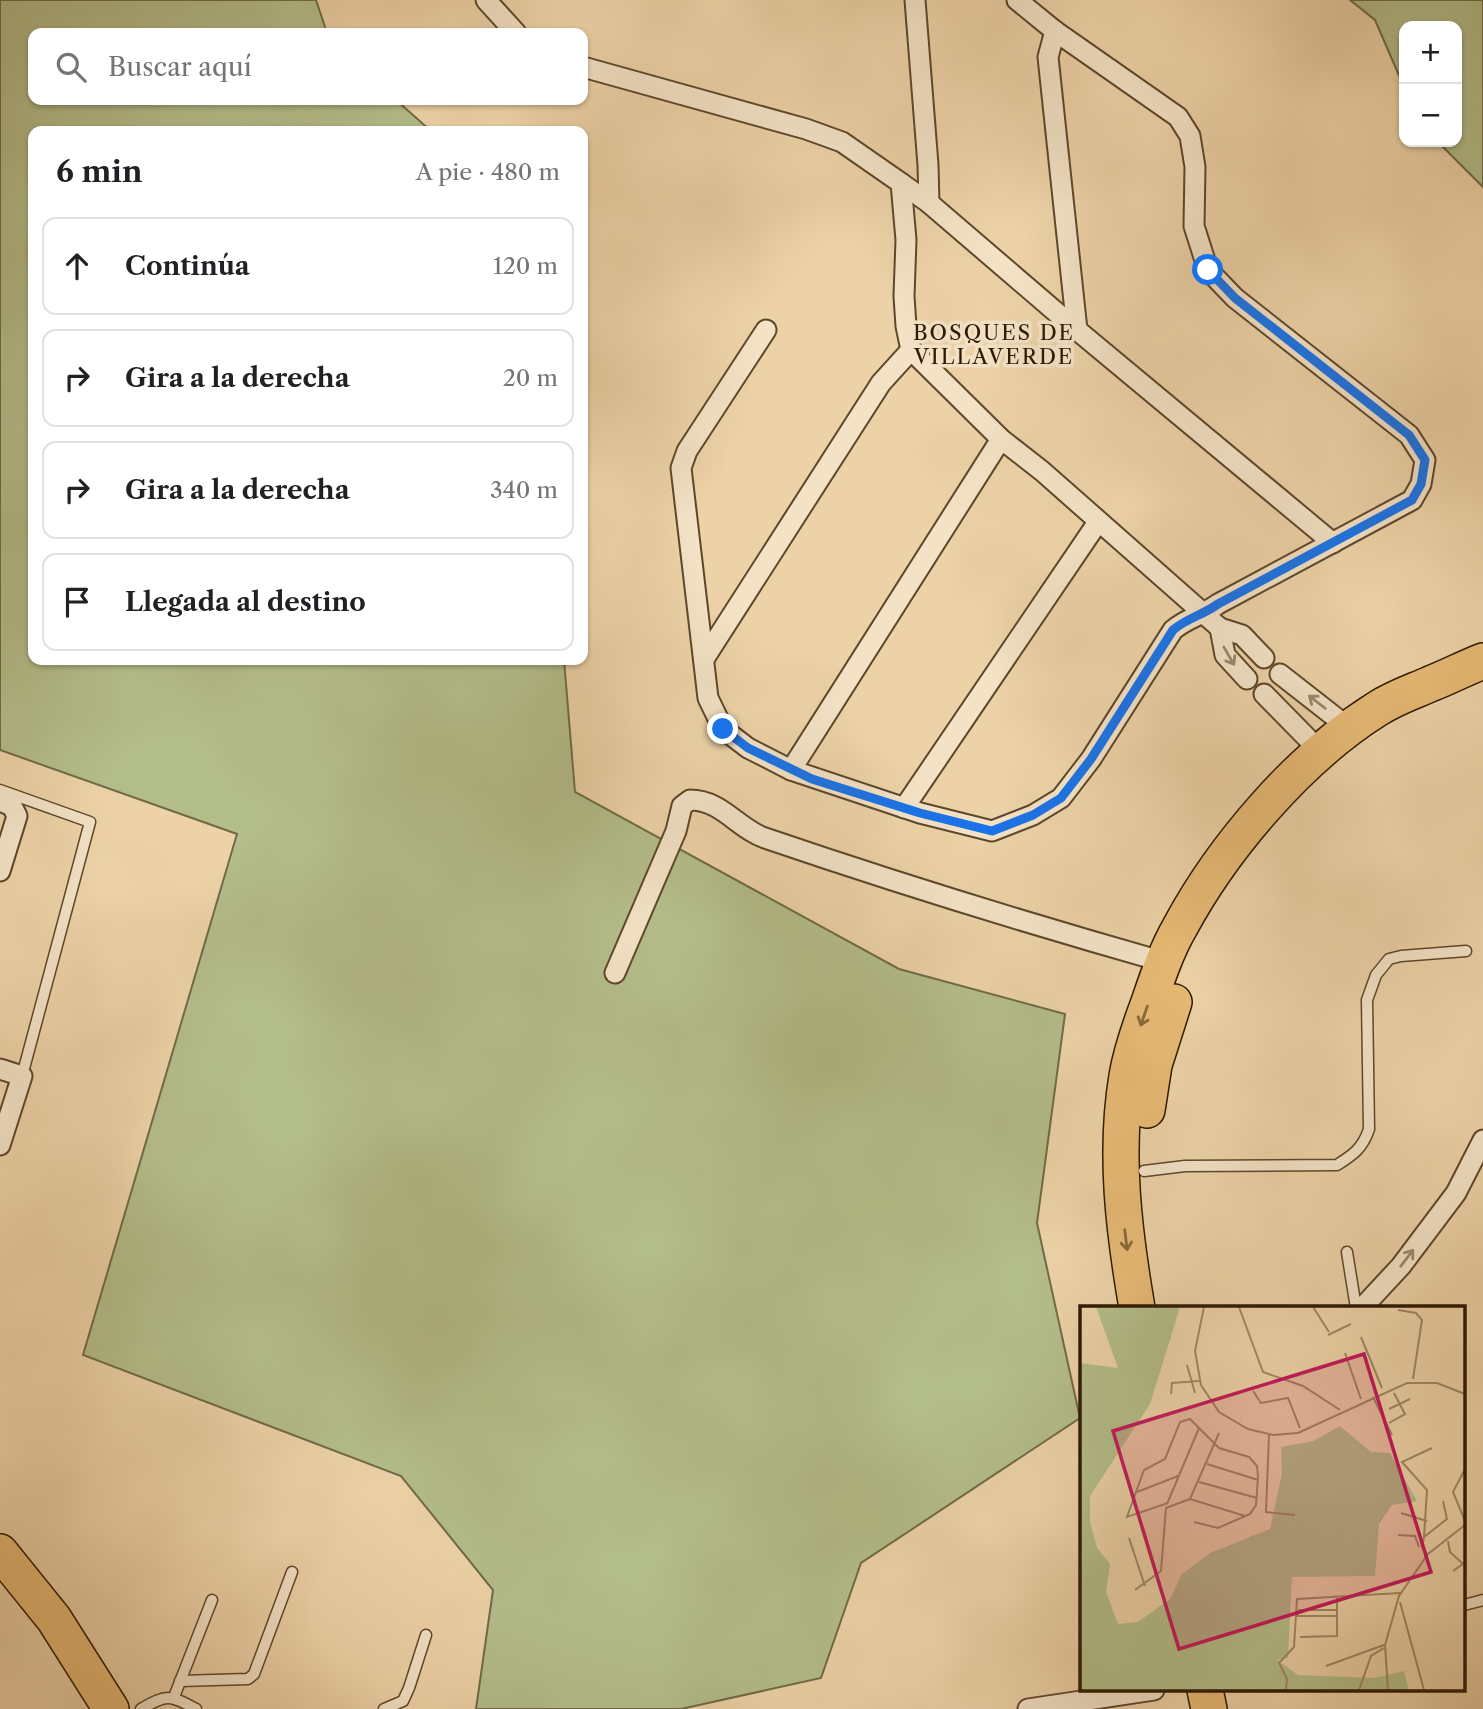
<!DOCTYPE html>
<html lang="es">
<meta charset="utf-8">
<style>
body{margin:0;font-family:"Libre Caslon Text",serif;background:#f2f2f2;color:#202124}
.controls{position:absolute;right:21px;top:21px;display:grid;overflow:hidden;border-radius:14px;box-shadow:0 2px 5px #0004}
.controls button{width:63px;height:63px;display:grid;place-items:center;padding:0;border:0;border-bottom:2px solid #e0e0e0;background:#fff;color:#202124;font:35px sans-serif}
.stop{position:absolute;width:21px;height:21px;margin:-16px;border:5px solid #1a73e8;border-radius:50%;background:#fff}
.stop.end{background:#1a73e8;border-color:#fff;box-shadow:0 2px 7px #0008}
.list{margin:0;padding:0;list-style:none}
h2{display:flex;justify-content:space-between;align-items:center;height:91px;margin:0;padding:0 28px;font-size:30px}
h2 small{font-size:23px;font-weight:400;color:#757577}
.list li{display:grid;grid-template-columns:46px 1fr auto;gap:21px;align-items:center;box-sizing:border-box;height:98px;margin:0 14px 14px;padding:0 14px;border:2px solid #e0e0e0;border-radius:14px}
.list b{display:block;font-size:26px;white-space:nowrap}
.list em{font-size:23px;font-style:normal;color:#757577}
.icon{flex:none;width:38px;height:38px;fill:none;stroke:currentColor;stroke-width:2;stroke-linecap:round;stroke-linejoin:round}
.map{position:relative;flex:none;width:1483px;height:1709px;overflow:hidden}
.search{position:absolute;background:#fff;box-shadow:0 2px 5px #0004;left:28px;top:28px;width:560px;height:77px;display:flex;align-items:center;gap:18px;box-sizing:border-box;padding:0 24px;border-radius:14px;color:#757577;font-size:26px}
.panel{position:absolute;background:#fff;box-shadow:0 2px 5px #0004;left:28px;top:126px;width:560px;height:539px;border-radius:14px}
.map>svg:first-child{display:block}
.green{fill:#b3bd8a;stroke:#706b46;stroke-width:2}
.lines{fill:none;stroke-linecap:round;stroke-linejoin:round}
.lane-casing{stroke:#5d472a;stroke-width:13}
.street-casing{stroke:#5d472a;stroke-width:23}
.highway-casing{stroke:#2d1901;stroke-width:38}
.lane{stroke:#f3e2c6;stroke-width:10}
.street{stroke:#f3e2c6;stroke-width:19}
.highway{stroke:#e6b974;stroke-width:35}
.oneway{stroke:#9a886d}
.oneway2{stroke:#8a693a}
.route{stroke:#1a73e8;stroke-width:9}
.labels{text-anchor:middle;stroke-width:7;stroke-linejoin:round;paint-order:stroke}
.neighbourhood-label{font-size:21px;letter-spacing:2px;fill:#2d1901;stroke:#f3e2c6}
.inset-road{fill:none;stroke:#a08865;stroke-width:2}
.view{fill:#c2185b;fill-opacity:0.15;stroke:#c2185b;stroke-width:3.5}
.inset-edge{fill:none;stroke:#2d1901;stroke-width:3.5}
</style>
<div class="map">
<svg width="1483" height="1709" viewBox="0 0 1483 1709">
<rect width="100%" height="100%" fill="#edd2a7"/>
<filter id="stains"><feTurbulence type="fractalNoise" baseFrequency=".00286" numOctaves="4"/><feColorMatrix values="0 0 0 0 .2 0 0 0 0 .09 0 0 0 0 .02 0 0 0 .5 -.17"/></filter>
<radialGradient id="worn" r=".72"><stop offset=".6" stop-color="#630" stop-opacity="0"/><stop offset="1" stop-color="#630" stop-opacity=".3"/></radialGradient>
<g class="green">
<polygon points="0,0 316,0 327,33 33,33 33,100 396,100 431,131 33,131 33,660 564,660 575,792 899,969 1065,1014 1037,1223 1080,1418 861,1563 821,1678 681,1709 476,1709 493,1590 401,1476 83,1355 237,834 0,750"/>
<polygon points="1350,0 1483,0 1483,187 1438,142 1457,142 1457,26 1404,26 1404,87 1375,20"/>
</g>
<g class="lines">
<g class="lane-casing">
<g id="lane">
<polyline points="0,790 90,822 22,1076"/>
<path d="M1144,1171l41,-5 152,-1c16,-10 26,-17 32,-36l-2,-129 9,-25 13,-16 12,-3 65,-5"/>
<polyline points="1347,1252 1356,1308"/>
<polyline points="1464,1605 1483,1600"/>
<polyline points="180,1681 248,1679 254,1674 292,1572"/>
<polyline points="174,1697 212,1600"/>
<path d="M141,1709c26,-15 29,-14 55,0"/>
<polyline points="384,1709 403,1701 409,1688 426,1635"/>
</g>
</g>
<g class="street-casing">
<g id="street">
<polyline points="486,0 516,33"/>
<polyline points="915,0 928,165 929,203"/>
<polyline points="1055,31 1048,57 1077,330"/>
<polyline points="583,67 806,129 842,142 901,183 906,240 904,296 906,326 911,350 1001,439 1042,471 1220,628 1242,635 1264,658"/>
<polyline points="901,183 929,203 1077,330 1333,543"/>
<path d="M766,330l-79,121 -6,17 27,230 15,31 25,19 43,22 129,43 72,18 41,-16 28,-17 30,-39 82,-129c14,-12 30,-15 45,-26l194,-104 9,-16 4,-24 -16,-25 -174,-137 -27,-28 -14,-44 1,-59 -5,-31 -12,-19 -123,-86 -38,-31"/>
<polyline points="1220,628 1225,655 1247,679"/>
<polyline points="704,659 881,383 911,350"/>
<polyline points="1280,674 1349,728"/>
<polyline points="1264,694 1321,752"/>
<polyline points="791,770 1001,439"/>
<polyline points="0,801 12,806 17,816 0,871"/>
<polyline points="904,808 1098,522"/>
<path d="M615,973l61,-142 6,-25 8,-6c32,0 48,29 75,38 132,45 265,86 399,124"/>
<polyline points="0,1069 22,1076 0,1145"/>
<polyline points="1362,1308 1401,1266 1456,1193 1483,1140"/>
<polyline points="1028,1709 1154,1690"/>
</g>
</g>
<g class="highway-casing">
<g id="highway">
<polyline points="1147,1110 1154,1065 1174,1002"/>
<path d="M1137,1308c-13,-76 -23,-154 -10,-232 4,-24 12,-47 21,-71 9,-26 18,-54 32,-78 43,-80 119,-169 197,-218 17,-11 35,-17 53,-25 18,-7 35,-16 53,-23"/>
<polyline points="0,1552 54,1619 111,1709"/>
<polyline points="1205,1690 1209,1709"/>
</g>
</g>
<use href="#lane" class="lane"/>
<use href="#street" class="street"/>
<use href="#highway" class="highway"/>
</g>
<defs><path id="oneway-shaft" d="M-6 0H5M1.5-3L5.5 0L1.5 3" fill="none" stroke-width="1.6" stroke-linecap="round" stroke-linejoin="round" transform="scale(1.75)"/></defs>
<g class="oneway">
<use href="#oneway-shaft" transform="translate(1229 656) rotate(60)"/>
<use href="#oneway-shaft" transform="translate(1317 702) rotate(-142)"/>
<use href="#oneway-shaft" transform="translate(1407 1258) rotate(-53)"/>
</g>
<g class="oneway2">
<use href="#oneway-shaft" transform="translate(1144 1016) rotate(109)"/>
<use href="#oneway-shaft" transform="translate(1126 1240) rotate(83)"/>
</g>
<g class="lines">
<path class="route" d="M723,729l25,19 64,31 108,34 72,18 41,-16 28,-17 30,-39 82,-129c14,-12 30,-15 45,-26l194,-104 9,-16 4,-24 -16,-25 -174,-137 -27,-28"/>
</g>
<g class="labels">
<g class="neighbourhood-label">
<text x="994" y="340">BOSQUES DE<tspan x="994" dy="24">VILLAVERDE</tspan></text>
</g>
</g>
<g transform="translate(1080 1306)">
<rect width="385" height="385" fill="#edd2a7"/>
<path d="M16,1h84l-30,97 -60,92v26l7,26 13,16 -4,28 12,32 20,-2 32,-23 12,-25 28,-21 60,-24 12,-56 -1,-26 32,-6 27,-15 31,26 19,1 27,48 -25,4 -13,19 -4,52 -83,1 -4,81 -11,2 21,15 76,3 30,-7 5,19h-329v-327l38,5z" fill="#b3bd8a"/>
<path class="inset-road" d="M124,1l-9,44 6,34 18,27 29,17 25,6 25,-2 109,-50h30l28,11M159,1l24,65 40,14 37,24M233,1l16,25M318,4l18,3 6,7 -9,59M248,29l23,-11M281,31l21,51M265,47l16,46M107,59l8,28M173,85l8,12 27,-5 12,30M91,88l1,-11 27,-2M293,91l19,38M309,103l21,-10M309,117l16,-9 -11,-21M189,129l-3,77 29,3M127,158l51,16M385,163l-12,23 12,29M119,176l58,16M57,186l41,-16M110,193l55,17M88,197l-41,14 17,-47 21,-11 15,-37 10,-3 29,29 30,9 8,9 1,11 -2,28 -6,9 -32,14 -24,-6M87,198l32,-76M321,207l26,8M318,229l17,1 4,11M344,231l3,-47 -25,-28 30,-14M49,232l16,48M368,235l2,11 13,12 -10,7M347,248l-5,-7 2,-10 23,-18 -4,-18M55,284l26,-19 5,-63 24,-9 29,-66M320,296l24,88M257,304h-38l-2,6h40M220,331l37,-1v-38M246,360l58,-21M206,384l1,-11 -8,-16 15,-16 3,-48 103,-6M279,384l12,-34 13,-8M308,384l-3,-45 14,-49 29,-42 37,-29"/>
<path class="view" d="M284,48l67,218 -252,77 -66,-218z"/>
<rect width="385" height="385" class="inset-edge"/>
</g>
<rect width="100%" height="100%" filter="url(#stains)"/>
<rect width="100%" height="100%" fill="url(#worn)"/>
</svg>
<div class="controls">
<button>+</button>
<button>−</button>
</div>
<div class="stop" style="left:1208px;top:270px"></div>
<div class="stop end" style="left:723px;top:729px"></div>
<div class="search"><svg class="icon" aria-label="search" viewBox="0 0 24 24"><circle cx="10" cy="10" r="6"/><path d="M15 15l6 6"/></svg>Buscar aquí</div>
<section class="panel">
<h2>6 min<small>A pie · 480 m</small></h2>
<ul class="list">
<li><svg class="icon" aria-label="ahead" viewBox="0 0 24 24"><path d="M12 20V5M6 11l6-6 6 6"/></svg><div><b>Continúa</b></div><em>120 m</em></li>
<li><svg class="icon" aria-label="right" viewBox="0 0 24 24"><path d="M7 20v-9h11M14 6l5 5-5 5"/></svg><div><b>Gira a la derecha</b></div><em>20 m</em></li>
<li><svg class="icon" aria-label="right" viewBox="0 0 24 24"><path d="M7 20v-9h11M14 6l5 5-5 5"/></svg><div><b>Gira a la derecha</b></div><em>340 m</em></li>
<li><svg class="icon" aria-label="arrive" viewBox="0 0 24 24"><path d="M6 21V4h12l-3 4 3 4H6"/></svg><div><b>Llegada al destino</b></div></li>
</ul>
</section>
</div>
